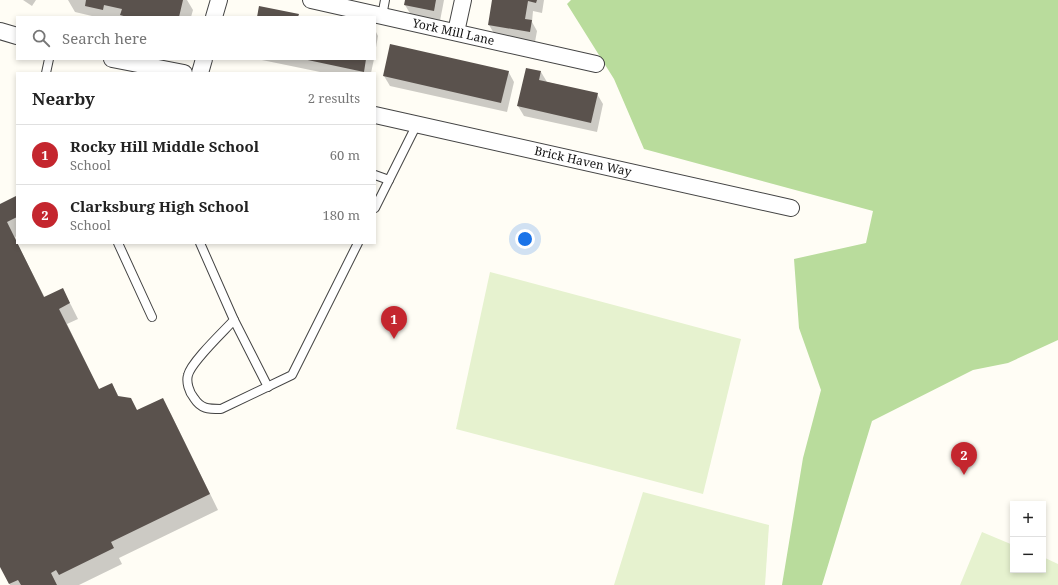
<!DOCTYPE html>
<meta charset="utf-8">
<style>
body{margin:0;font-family:"Noto Serif",serif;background:#f6f6f6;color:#222}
.controls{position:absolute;right:12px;bottom:12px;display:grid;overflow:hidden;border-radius:0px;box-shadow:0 2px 6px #0003}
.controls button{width:36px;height:36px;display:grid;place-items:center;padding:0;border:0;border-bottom:1px solid #e0e0e0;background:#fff;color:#222;font:20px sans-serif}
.you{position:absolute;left:525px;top:239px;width:14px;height:14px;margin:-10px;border:3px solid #fff;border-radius:50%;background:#1a73e8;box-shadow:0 0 0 6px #1a73e833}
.badge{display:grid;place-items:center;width:26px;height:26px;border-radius:50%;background:#c4262e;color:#fff;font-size:13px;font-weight:700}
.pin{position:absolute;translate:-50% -33px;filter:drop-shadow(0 1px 2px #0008)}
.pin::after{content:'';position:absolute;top:21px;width:14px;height:12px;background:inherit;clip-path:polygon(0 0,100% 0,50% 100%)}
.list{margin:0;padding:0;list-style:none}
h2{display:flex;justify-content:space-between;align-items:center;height:52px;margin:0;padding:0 16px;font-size:17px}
h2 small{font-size:13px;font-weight:400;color:#767676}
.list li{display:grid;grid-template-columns:26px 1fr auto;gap:12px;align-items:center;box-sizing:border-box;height:60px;padding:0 16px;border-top:1px solid #e0e0e0}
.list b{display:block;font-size:15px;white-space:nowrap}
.list p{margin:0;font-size:13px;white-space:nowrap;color:#767676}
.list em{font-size:13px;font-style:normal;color:#767676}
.icon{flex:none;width:22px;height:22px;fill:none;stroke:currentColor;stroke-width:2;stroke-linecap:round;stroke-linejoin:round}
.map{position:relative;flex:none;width:1058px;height:585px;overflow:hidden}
.search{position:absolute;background:#fff;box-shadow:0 2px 6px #0003;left:16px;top:16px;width:360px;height:44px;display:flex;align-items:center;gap:10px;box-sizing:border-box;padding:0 14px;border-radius:0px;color:#767676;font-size:15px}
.panel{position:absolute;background:#fff;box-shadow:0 2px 6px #0003;left:16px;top:72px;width:360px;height:172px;border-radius:0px}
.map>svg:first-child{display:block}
.forest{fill:#b9dc9c}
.pitch{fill:#e6f2cf}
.shadow{fill:#0003}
.building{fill:#5a524d}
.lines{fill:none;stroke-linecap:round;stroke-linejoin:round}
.service-casing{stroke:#444;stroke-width:10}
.minor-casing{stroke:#444;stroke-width:18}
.service{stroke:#fff;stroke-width:8}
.minor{stroke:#fff;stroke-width:16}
.labels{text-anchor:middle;stroke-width:4;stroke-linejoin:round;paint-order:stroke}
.street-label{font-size:12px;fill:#111;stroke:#fff}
</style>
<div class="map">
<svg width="1058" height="585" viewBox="0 0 1058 585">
<rect width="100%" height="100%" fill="#fffdf5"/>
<polygon class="forest" points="571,0 1058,0 1058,340 1008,363 973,370 872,421 822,585 782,585 803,458 821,390 799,328 794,259 866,243 873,211 644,149 614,79 567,4"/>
<g class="pitch">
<polygon points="490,272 741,339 703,494 456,429"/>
<polygon points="643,492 769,525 765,585 614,585"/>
<polygon points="982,532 1013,545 1013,570 1043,570 1043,557 1058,564 1058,585 960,585"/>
</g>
<g class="shadow">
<polygon points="23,0 36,0 32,6"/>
<polygon points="68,0 187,0 193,10 191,17 93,17 92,16 75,12"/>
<polygon points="406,0 444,0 440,21 411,15 405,5"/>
<polygon points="493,0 544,0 542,13 533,11 532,22 537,31 535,42 495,35 489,25"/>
<polygon points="375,30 378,36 375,53"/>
<polygon points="257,59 374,59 371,73 325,73"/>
<polygon points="508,71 514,82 507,112 390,86 384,76"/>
<polygon points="541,72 547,82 597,94 603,104 597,132 524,116 518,106"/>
<polygon points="17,200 17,236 15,237 17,243 45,298 62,290 71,305 78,319 67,324 99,390 112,384 119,397 137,411 162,399 171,414 218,510 119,558 122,564 79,585 10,585 0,564 0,205"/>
</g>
<g class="building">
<polygon points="86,0 183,0 179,17 146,17 139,16 139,17 127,17 120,15 122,9 104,5 103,10 85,6"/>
<polygon points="405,0 436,0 434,11 404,5"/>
<polygon points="492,0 537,0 536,3 528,1 525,19 532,20 530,32 488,25"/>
<polygon points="259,6 299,14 298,17 257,17"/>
<polygon points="390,44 509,71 501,103 383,76"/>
<polygon points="303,59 366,59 364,72"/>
<polygon points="526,68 541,71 539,80 598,93 591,123 517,106"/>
<polygon points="16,196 17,198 17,217 7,222 44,297 63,288 70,303 59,309 99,389 112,383 118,396 131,398 137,410 163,398 210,494 111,542 114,548 59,575 56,570 51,573 57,585 21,585 18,580 9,584 0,567 0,204"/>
</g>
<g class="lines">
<g class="service-casing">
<g id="service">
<polyline points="382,16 385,0"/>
<polyline points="46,73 49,59"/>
<polyline points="375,175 389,180"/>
<polyline points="375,208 417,124"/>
<polyline points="118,243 152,317"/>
<path d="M200,243l34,77c-10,11 -43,42 -46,55 -2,7 1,17 6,23 7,11 14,11 27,11l71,-34 66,-132"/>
<polyline points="234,320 268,387"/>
</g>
</g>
<g class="minor-casing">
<g id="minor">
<path id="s1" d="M311,0l285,64"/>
<polyline points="214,17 219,0"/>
<polyline points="0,31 17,36"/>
<polyline points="456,32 463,0"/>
<polyline points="112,59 184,73"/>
<polyline points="200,73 204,59"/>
<path id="s2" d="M375,115l416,93"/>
</g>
</g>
<use href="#service" class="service"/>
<use href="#minor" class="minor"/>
</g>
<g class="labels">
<g class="street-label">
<text dy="4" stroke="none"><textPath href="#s1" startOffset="146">York Mill Lane</textPath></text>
<text dy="4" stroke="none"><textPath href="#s2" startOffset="213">Brick Haven Way</textPath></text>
</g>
</g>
</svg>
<div class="controls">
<button>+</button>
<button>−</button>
</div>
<div class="you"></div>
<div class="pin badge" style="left:394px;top:339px">1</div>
<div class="pin badge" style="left:964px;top:475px">2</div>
<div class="search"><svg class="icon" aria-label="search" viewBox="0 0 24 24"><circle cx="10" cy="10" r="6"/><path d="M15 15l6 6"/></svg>Search here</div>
<section class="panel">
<h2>Nearby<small>2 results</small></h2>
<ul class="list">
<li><span class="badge">1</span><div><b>Rocky Hill Middle School</b><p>School</p></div><em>60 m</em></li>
<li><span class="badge">2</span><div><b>Clarksburg High School</b><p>School</p></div><em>180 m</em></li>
</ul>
</section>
</div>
